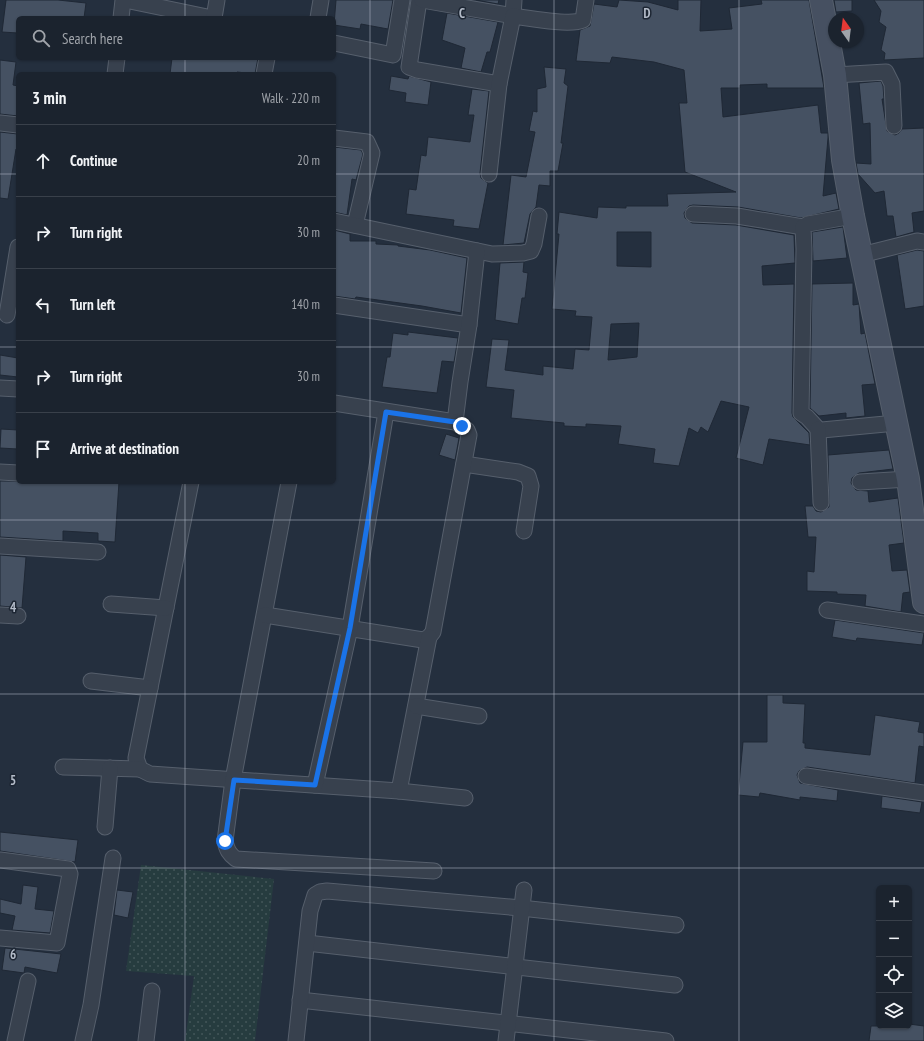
<!DOCTYPE html>
<meta charset="utf-8">
<style>
body{margin:0;font-family:"PT Sans Narrow",sans-serif;background:#282f3a;color:#f1f3f6}
.controls{position:absolute;right:12px;bottom:12px;display:grid;overflow:hidden;border-radius:6px;box-shadow:0 1px 3px #0004}
.controls button{width:36px;height:36px;display:grid;place-items:center;padding:0;border:0;border-bottom:1px solid #39404a;background:#1b232e;color:#f1f3f6;font:20px sans-serif}
.compass{position:absolute;left:828px;top:12px;width:36px;height:36px;border-radius:50%;background:#1b232e;box-shadow:0 1px 3px #0004;rotate:346deg}
.stop{position:absolute;width:12px;height:12px;margin:-9px;border:3px solid #1a73e8;border-radius:50%;background:#fff}
.stop.end{background:#1a73e8;border-color:#fff;box-shadow:0 1px 4px #0008}
.list{margin:0;padding:0;list-style:none}
h2{display:flex;justify-content:space-between;align-items:center;height:52px;margin:0;padding:0 16px;font-size:17px}
h2 small{font-size:13px;font-weight:400;color:#a0a4aa}
.list li{display:grid;grid-template-columns:26px 1fr auto;gap:12px;align-items:center;box-sizing:border-box;height:72px;padding:0 16px;border-top:1px solid #39404a}
.list b{display:block;font-size:15px;white-space:nowrap}
.list em{font-size:13px;font-style:normal;color:#a0a4aa}
.icon{flex:none;width:22px;height:22px;fill:none;stroke:currentColor;stroke-width:2;stroke-linecap:round;stroke-linejoin:round}
.map{position:relative;flex:none;width:924px;height:1041px;overflow:hidden}
.search{position:absolute;background:#1b232e;box-shadow:0 1px 3px #0004;left:16px;top:16px;width:320px;height:44px;display:flex;align-items:center;gap:10px;box-sizing:border-box;padding:0 14px;border-radius:6px;color:#a0a4aa;font-size:15px}
.panel{position:absolute;background:#1b232e;box-shadow:0 1px 3px #0004;left:16px;top:72px;width:320px;height:412px;border-radius:6px}
.map>svg:first-child{display:block}
.grass{fill:url(#grass-dots)}
.building{fill:#455162;stroke:#1f2835;fill-rule:evenodd}
.lines{fill:none;stroke-linecap:round;stroke-linejoin:round}
.street-casing{stroke:#565f6c;stroke-width:17}
.secondary-casing{stroke:#565f6c;stroke-width:24}
.street{stroke:#38414e;stroke-width:15}
.secondary{stroke:#465061;stroke-width:22}
.route{stroke:#1a73e8;stroke-width:5}
.grid{fill:none;stroke:#b4bcc9;stroke-width:1;stroke-opacity:0.55}
.grid-label{font-size:13px;text-anchor:middle;font-weight:bold;fill:#b4bcc9;stroke:#1d2633;stroke-width:3;stroke-linejoin:round;paint-order:stroke}
</style>
<div class="map">
<svg width="924" height="1041" viewBox="0 0 924 1041">
<defs>
<pattern id="grass-dots" width="8" height="8" patternUnits="userSpaceOnUse"><rect width="8" height="8" fill="#263c3f"/><path d="M2 2h.1M6 6h.1" fill="none" stroke="#435659" stroke-width="1.8" stroke-linecap="round"/></pattern>
</defs>
<rect width="100%" height="100%" fill="#242f3e"/>
<polygon class="grass" points="141,865 274,879 255,1041 185,1041 194,976 126,971"/>
<g class="building">
<polygon points="6,0 58,0 86,3 84,18 18,18 18,33 2,32"/>
<polygon points="336,0 393,0 388,29 361,24 360,29 334,25"/>
<polygon points="476,0 499,0 498,4"/>
<path d="M619,0l29,2 30,8v-10h23l-1,31 32,-2 -3,-21 33,-4 -1,-4h48l15,88h-57v-4l-27,1v3h-19l2,29 95,-12 3,28h7v5l-5,58 13,-3 3,16 -38,9 -63,-11 -45,-2 -4,1 -5,7 1,5 7,5 44,2 58,10 1,28 -33,3 1,19 31,-1 -2,129 1,4 16,16 1,12 -41,-6 -6,26 -27,-7 13,-51 -28,-6 -13,31 -7,-5 -3,6 -9,-5 -10,38 -26,-3 2,-14 -37,-5 3,-18 -35,-2v3l-22,-1v-3l-53,-5 3,-28 -28,-3 6,-48 17,1 -4,30 38,5v-9l30,3 2,-20 14,1 3,-33 -17,-1 1,-5 -24,-2 7,-75h-2l2,-22 38,6 1,-11 28,1v-2h42l-1,-12 69,-2 -51,-20 -6,-69h8l-3,-33 -30,-8 -42,-5 -2,6 -34,-2 4,-31 10,-4 4,-22 23,3zM617,232h34v35l-34,-1zM639,323l-2,34 -29,3 3,-36z"/>
<polygon points="834,0 852,0 852,11 836,12"/>
<polygon points="874,0 924,0 924,58 884,60 885,53 881,50 886,27 879,22 881,11"/>
<polygon points="447,13 498,22 490,52 487,52 481,72 461,68 465,48 442,40"/>
<polygon points="172,58 258,58 255,74 237,72 237,74 170,74"/>
<polygon points="0,60 16,62 13,85 18,86 18,116 0,114"/>
<polygon points="544,67 566,69 564,83 568,86 561,143 563,143 558,171 550,171 550,186 539,185 536,207 530,214 524,243 503,245 511,175 526,177 535,132 529,131 533,111 537,112 537,89 546,87"/>
<polygon points="391,76 408,79 409,76 431,82 428,105 405,102 406,93 389,90"/>
<polygon points="881,81 883,86 884,99 882,99 887,131 895,135 899,133 902,129 924,128 924,211 912,213 914,232 896,237 893,216 887,216 884,191 875,193 858,174 856,163 871,164 870,123 863,124 859,83"/>
<polygon points="472,89 489,91 480,173 481,178 488,183 479,229 453,226 454,220 406,214 409,189 416,190 421,155 426,156 428,137 470,142 474,115 468,115"/>
<polygon points="0,132 18,134 18,149 16,149 8,199 0,198"/>
<polygon points="334,147 361,150 363,154 356,180 352,179 347,215 334,212"/>
<polygon points="843,227 847,258 813,261 812,232"/>
<polygon points="334,230 350,234 350,241 376,241 376,244 398,245 398,246 430,250 467,258 461,313 422,306 356,297 355,299 334,296"/>
<polygon points="917,250 924,251 924,306 905,309 897,255"/>
<polygon points="524,262 523,272 528,273 525,298 522,298 518,324 495,320 500,263"/>
<polygon points="853,283 853,305 859,304 861,334 865,333 875,384 862,385 865,416 846,418 846,413 819,416 810,408 812,284"/>
<polygon points="408,332 458,338 454,362 442,361 437,393 382,387 387,357 390,357 393,333 408,335"/>
<polygon points="0,355 18,358 18,377 0,375"/>
<polygon points="1,429 18,430 18,449 0,448"/>
<polygon points="446,434 459,438 455,460 439,455"/>
<polygon points="889,450 893,469 859,473 852,478 851,483 856,490 868,491 869,502 898,498 904,543 889,545 892,571 907,570 910,592 903,593 901,612 865,606 866,595 837,594 837,592 807,591 807,571 814,572 816,537 808,537 805,506 813,506 816,511 821,512 829,507 828,455"/>
<polygon points="0,481 119,482 115,542 98,541 98,533 63,531 63,541 0,537"/>
<polygon points="0,555 26,557 22,608 0,606"/>
<polygon points="835,620 924,633 922,645 857,638 856,641 832,637"/>
<polygon points="767,695 783,695 783,703 805,704 803,743 805,743 805,748 870,755 875,715 920,722 918,732 924,733 924,747 919,746 915,783 807,767 799,771 797,775 800,783 838,790 837,801 800,797 800,800 760,793 759,797 738,795 743,742 767,742"/>
<polygon points="882,796 922,802 920,813 881,808"/>
<polygon points="0,832 78,840 75,862 0,851"/>
<polygon points="23,885 38,887 35,909 54,911 50,933 12,930 15,916 0,913 0,899 21,904"/>
<polygon points="117,890 133,892 128,918 114,915"/>
<polygon points="5,948 61,954 57,973 25,967 24,973 2,970"/>
<polygon points="909,1024 924,1026 924,1041 869,1041 871,1026 909,1026"/>
</g>
<g class="lines">
<g class="street-casing">
<g id="street">
<polyline points="125,0 212,18"/>
<polyline points="419,0 409,67 417,70 499,84"/>
<polyline points="422,0 513,16 514,0"/>
<polyline points="121,18 123,0"/>
<polyline points="214,18 217,0"/>
<polyline points="318,18 321,0"/>
<polyline points="334,43 393,55 402,0"/>
<polyline points="115,74 117,58"/>
<polyline points="264,74 267,58"/>
<polyline points="835,75 886,72 892,84 894,126"/>
<polyline points="0,123 18,125"/>
<polyline points="334,138 367,142 372,153 355,225"/>
<path d="M489,174l10,-90 14,-68c15,2 57,10 70,4l3,-20"/>
<polyline points="693,214 737,216 803,227"/>
<polyline points="853,216 808,224 803,227 804,249 801,413 807,417 818,429 822,430 896,423"/>
<polyline points="334,221 492,254 523,253 531,251 534,244 539,216"/>
<polyline points="861,255 917,241 924,242"/>
<polyline points="334,305 469,325"/>
<polyline points="7,315 18,247"/>
<polyline points="0,388 18,389"/>
<polyline points="455,422 460,382 469,325 477,251"/>
<polyline points="818,429 821,503"/>
<polyline points="464,464 518,472 528,476 531,486 524,531"/>
<polyline points="0,472 18,473"/>
<polyline points="191,482 136,758 140,769 150,774 399,791"/>
<path d="M289,482l-56,298 -8,61c2,9 4,13 11,18l198,12"/>
<polyline points="860,482 908,479"/>
<polyline points="0,546 98,552"/>
<polyline points="111,604 166,608"/>
<polyline points="827,610 924,624"/>
<polyline points="0,615 18,616"/>
<polyline points="265,615 423,640 429,637 433,632 469,435 467,430 455,422 334,403"/>
<polyline points="429,637 399,791 465,798"/>
<polyline points="91,681 150,688"/>
<polyline points="416,706 479,716"/>
<polyline points="63,767 140,769"/>
<polyline points="806,776 924,793"/>
<polyline points="315,785 350,628 386,412"/>
<polyline points="105,827 110,768"/>
<polyline points="0,860 68,869 70,874 57,943 0,938"/>
<polyline points="307,943 675,985"/>
<polyline points="300,1000 666,1041"/>
<polyline points="15,1041 28,981"/>
<polyline points="83,1041 91,1005 113,858"/>
<polyline points="146,1041 152,991"/>
<polyline points="296,1041 310,911 315,895 320,892 327,891 521,908 676,925"/>
<polyline points="506,1041 524,890"/>
</g>
</g>
<g class="secondary-casing">
<polyline id="secondary" points="821,0 835,75 843,160 853,216 908,479 924,602"/>
</g>
<use href="#street" class="street"/>
<use href="#secondary" class="secondary"/>
</g>
<g class="lines">
<polyline class="route" points="225,841 234,780 315,785 350,628 386,412 455,422 462,426"/>
</g>
<path class="grid" d="M185,0v18M370,0v1041M554,0v1041M739,0v1041M185,58v16M0,174h18M334,174h590M0,347h18M334,347h590M185,482v559M0,520h924M0,694h924M0,868h924"/>
<g class="grid-label">
<text x="462" y="18">C</text>
<text x="647" y="18">D</text>
<text x="13" y="612">4</text>
<text x="13" y="785">5</text>
<text x="13" y="959">6</text>
</g>
</svg>
<div class="controls">
<button>+</button>
<button>−</button>
<button><svg class="icon" aria-label="locate" viewBox="0 0 24 24"><circle cx="12" cy="12" r="6"/><path d="M12 2v4M12 18v4M2 12h4M18 12h4"/></svg></button>
<button><svg class="icon" aria-label="layers" viewBox="0 0 24 24"><path d="M12 4l9 5-9 5-9-5zM3 14l9 5 9-5"/></svg></button>
</div>
<svg class="compass" viewBox="-18 -18 36 36"><path d="M0-13l5 13h-10z" fill="#e53935"/><path d="M0 13l5-13h-10z" fill="#a0a4aa"/></svg>
<div class="stop" style="left:225px;top:841px"></div>
<div class="stop end" style="left:462px;top:426px"></div>
<div class="search"><svg class="icon" aria-label="search" viewBox="0 0 24 24"><circle cx="10" cy="10" r="6"/><path d="M15 15l6 6"/></svg>Search here</div>
<section class="panel">
<h2>3 min<small>Walk · 220 m</small></h2>
<ul class="list">
<li><svg class="icon" aria-label="ahead" viewBox="0 0 24 24"><path d="M12 20V5M6 11l6-6 6 6"/></svg><div><b>Continue</b></div><em>20 m</em></li>
<li><svg class="icon" aria-label="right" viewBox="0 0 24 24"><path d="M7 20v-9h11M14 6l5 5-5 5"/></svg><div><b>Turn right</b></div><em>30 m</em></li>
<li><svg class="icon" aria-label="left" viewBox="0 0 24 24"><path d="M17 20v-9H6M10 6l-5 5 5 5"/></svg><div><b>Turn left</b></div><em>140 m</em></li>
<li><svg class="icon" aria-label="right" viewBox="0 0 24 24"><path d="M7 20v-9h11M14 6l5 5-5 5"/></svg><div><b>Turn right</b></div><em>30 m</em></li>
<li><svg class="icon" aria-label="arrive" viewBox="0 0 24 24"><path d="M6 21V4h12l-3 4 3 4H6"/></svg><div><b>Arrive at destination</b></div></li>
</ul>
</section>
</div>
